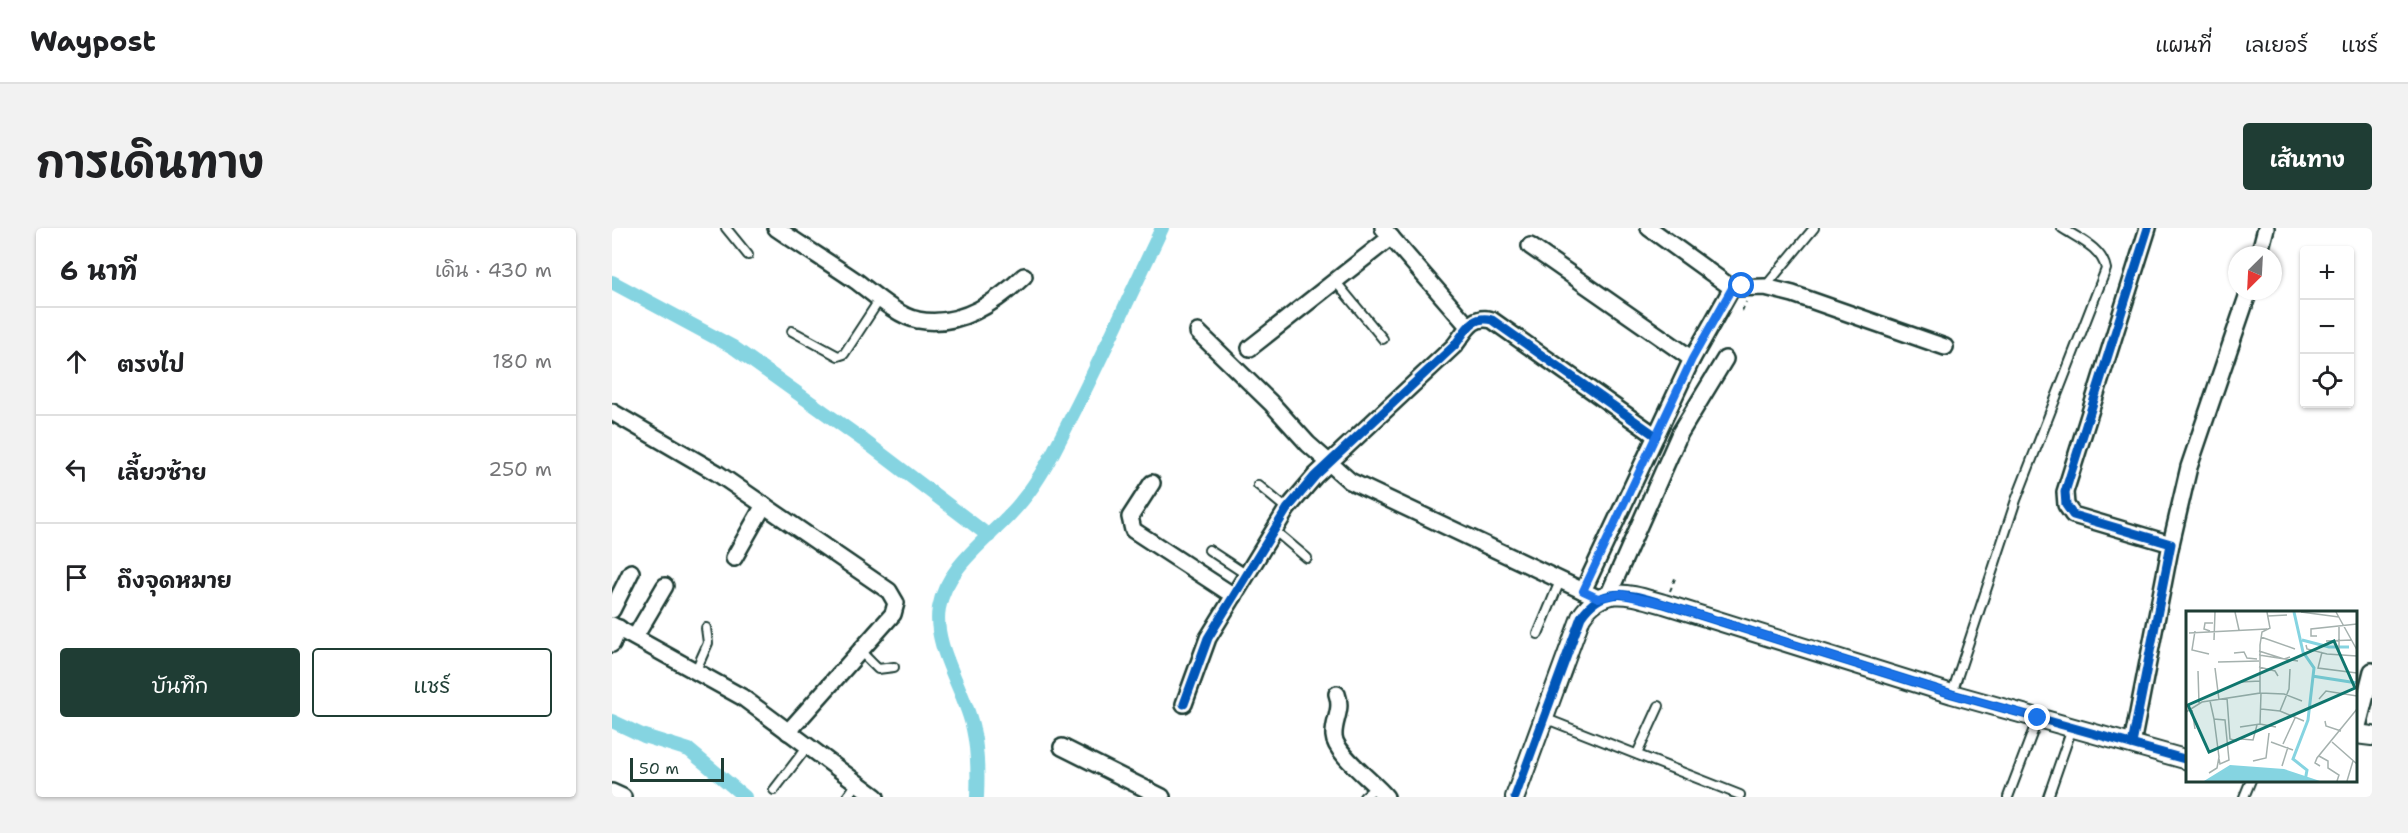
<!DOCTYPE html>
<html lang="th">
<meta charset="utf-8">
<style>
body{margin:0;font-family:"Shantell Sans","Playpen Sans Thai",sans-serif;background:#f2f2f2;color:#202124}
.controls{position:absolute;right:18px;top:18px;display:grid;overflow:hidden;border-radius:6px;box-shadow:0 2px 4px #0004}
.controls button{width:54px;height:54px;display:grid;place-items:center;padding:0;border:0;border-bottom:2px solid #e0e0e0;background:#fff;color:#202124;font:30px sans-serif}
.compass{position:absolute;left:1616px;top:18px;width:54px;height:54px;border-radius:50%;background:#fff;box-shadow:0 2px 4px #0004;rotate:204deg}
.scale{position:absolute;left:18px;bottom:15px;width:94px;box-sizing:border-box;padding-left:6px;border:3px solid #1f3d34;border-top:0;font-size:16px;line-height:21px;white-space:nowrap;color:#1f3d34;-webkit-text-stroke:4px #fff;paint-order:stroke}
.stop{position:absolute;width:18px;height:18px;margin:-14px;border:4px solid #1a73e8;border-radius:50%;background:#fff}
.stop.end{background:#1a73e8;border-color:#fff;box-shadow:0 2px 6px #0008}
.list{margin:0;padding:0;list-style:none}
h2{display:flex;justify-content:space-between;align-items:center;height:78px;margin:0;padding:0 24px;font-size:26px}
h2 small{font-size:20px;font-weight:400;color:#757577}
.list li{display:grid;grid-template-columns:39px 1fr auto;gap:18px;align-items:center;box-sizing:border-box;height:108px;padding:0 24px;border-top:2px solid #e0e0e0}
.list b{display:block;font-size:22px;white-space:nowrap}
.list em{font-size:20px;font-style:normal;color:#757577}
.actions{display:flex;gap:12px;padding:18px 24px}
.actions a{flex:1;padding:14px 0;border:2px solid #1f3d34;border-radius:6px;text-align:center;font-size:21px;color:#1f3d34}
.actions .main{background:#1f3d34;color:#fff}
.icon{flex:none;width:33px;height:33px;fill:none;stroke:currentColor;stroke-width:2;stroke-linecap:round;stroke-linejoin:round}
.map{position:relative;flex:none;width:1760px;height:569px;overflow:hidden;border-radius:6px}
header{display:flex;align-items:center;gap:36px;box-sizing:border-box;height:84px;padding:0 30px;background:#fff;border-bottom:2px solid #e0e0e0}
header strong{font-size:28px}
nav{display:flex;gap:33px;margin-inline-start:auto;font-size:21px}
.intro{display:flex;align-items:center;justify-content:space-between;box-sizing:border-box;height:144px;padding:0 36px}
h1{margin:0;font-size:42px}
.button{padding:15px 27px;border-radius:6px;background:#1f3d34;color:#fff;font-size:21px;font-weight:700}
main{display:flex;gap:36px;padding:0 36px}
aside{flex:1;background:#fff;border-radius:6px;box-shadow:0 2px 4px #0004}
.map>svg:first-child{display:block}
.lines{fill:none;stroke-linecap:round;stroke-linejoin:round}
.canal{stroke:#85d4e1;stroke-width:14}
.service-casing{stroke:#1f3d34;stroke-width:12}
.minor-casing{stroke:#1f3d34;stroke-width:20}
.tertiary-casing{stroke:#1f3d34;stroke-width:22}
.path{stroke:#1f3d34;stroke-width:2;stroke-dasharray:4.5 4.5;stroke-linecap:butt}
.service{stroke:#fff;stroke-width:8}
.minor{stroke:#fff;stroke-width:15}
.tertiary{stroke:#fff;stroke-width:18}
.cycleway-casing{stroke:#fff;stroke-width:13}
.cycleway{stroke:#0057b8;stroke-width:9}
.route{stroke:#1a73e8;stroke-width:8}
.inset-river{fill:none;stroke:#85d4e1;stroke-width:3}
.inset-road{fill:none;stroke:#a5b1ae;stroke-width:1.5}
.view{fill:#0f766e;fill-opacity:0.15;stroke:#0f766e;stroke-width:3}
.inset-edge{fill:none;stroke:#1f3d34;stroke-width:3}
</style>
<header>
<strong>Waypost</strong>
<nav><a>แผนที่</a><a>เลเยอร์</a><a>แชร์</a></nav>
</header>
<div class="intro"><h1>การเดินทาง</h1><a class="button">เส้นทาง</a></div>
<main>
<aside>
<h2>6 นาที<small>เดิน · 430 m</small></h2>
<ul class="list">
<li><svg class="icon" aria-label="ahead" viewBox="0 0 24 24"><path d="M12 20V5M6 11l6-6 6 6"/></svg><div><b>ตรงไป</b></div><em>180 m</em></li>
<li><svg class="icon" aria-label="left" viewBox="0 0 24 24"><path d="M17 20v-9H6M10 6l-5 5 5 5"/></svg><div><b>เลี้ยวซ้าย</b></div><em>250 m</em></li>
<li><svg class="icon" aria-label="arrive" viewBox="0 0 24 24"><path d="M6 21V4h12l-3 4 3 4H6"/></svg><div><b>ถึงจุดหมาย</b></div></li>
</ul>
<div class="actions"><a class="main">บันทึก</a><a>แชร์</a></div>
</aside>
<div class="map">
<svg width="1760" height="569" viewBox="0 0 1760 569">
<rect width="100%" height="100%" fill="#fff"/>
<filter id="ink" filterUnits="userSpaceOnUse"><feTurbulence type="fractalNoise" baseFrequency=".0167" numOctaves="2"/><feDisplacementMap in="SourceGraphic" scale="12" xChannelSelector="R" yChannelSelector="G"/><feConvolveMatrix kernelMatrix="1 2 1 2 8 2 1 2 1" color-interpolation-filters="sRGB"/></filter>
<g filter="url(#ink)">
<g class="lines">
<g class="canal">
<polyline points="0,54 121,119 251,212 377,308"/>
<polyline points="0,493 32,508 77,522 133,569"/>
<path d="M365,569c1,-22 1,-46 -4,-68 -7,-37 -41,-83 -34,-121 8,-45 56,-73 82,-106 24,-29 40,-65 57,-98 29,-58 56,-117 84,-176"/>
</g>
<g class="service-casing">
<g id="service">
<polyline points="114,0 136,27"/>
<polyline points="723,53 771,111"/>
<polyline points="1153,59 1202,0"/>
<polyline points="180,103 226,128 232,126 268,71"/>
<polyline points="646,257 675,281"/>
<polyline points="662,302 695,330"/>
<polyline points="597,322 635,347"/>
<polyline points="926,406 948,353"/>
<polyline points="248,423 266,441 282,439"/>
<polyline points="84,442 96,415 94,400"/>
<path d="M1340,465l64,-193 90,-231c-4,-21 -27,-30 -44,-41"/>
<polyline points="932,490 1128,567"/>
<polyline points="1025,526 1047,478"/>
<polyline points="162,562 195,519"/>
<polyline points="235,569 245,555"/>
<polyline points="752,569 765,558"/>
<polyline points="1396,569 1426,490"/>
<polyline points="1436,569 1460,500"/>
<polyline points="1632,569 1639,552"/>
</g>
</g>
<g class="minor-casing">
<g id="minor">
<path d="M164,0c26,18 54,35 80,53 16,12 43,36 62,39 41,8 79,-18 106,-44"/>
<polyline points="771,0 856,98"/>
<polyline points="1037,0 1120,60 1153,59 1181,66 1333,119"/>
<polyline points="918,18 1080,131"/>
<polyline points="1647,27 1654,0"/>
<polyline points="586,104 659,175 696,216 738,253 986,370"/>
<polyline points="638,120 779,9"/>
<polyline points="0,184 105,245 277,363 284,375 281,386 176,504"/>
<polyline points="540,255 518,289 521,302 622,368"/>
<polyline points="1559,316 1577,239 1637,63"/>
<polyline points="122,330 152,277"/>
<polyline points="971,363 1080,131 1120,60"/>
<polyline points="996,368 1068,205 1113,131"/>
<polyline points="0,382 19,344"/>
<polyline points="0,397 130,469 264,569"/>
<polyline points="23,409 53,358"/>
<polyline points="0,416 7,400"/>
<path d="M725,466c6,16 -4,27 -3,42 1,18 39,45 52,61"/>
<path d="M572,476l24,-66 79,-129 28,-33 139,-130c11,-13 17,-32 38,-26l164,116"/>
<polyline points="1744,506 1760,443"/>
<polyline points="1520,516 1559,316 1461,287 1454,277 1453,264 1536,0"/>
<polyline points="450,519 550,569"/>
<polyline points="0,564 11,569"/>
</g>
</g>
<g class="tertiary-casing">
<g id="tertiary">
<polyline points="1744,506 1760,508"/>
<path d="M903,569l66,-180c23,-34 50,-22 83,-13l288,90 236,66"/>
</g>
</g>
<g class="path">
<polyline points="1130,83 1134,74"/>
<polyline points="1058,363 1064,348"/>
</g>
<use href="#service" class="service"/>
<use href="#minor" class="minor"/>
<use href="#tertiary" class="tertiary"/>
<g class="cycleway-casing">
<g id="cycleway">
<path d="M572,476l24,-66 79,-129 28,-33 139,-130c11,-13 17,-32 38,-26l164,116"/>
<polyline points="1520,516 1559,316 1461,287 1454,277 1453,264 1536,0"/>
<path d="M903,569l66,-180c23,-34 50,-22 83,-13l288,90 236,66"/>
</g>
</g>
<use href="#cycleway" class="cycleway"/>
</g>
</g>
<g class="lines" filter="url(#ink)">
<polyline class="route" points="1130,58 1120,60 1080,131 971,363 986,370 1008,366 1052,376 1340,466 1426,490"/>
</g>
<g transform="translate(1574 383)">
<rect width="171" height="171" fill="#fff"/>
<path d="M44,154l54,4 36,12h-116z" fill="#85d4e1"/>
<path class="inset-river" d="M108,1l9,40 11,16 -6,52 -15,39 14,11 -2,11M116,29l27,7h20M126,65l45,7"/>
<path class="inset-road" d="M49,1l4,18M115,1l38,5M150,1l21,38M82,5l19,-1M153,15v29M9,20l-3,19 17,4M24,20l-6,-2 1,-6h8M3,22l78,-4M131,25h-6v-7l46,-5M75,26l34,12M28,29l1,-28M140,30l26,-1M120,34l1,4 20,5 30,2M73,40l25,8 6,-2M136,41l-4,16 39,5M48,42l10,-1 3,6 10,1M73,44l39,6M32,51l41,-1M73,56l16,4 3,5M29,57l4,32M12,60l1,32M55,71l19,-1M74,82l24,1 18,7M41,87l3,41 7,2M133,88l7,-8 31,5M24,90l4,18 11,1 4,40 -9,4 -1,-5M75,98l19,2 24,10M6,99l3,19M94,100l9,-22 1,-20M0,101l16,-10 58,-9v-48l2,-13 8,-4 -3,-16M139,110l1,5 15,5M74,113l1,-31M54,116l20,-3 16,3M55,128l12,1 4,-15M85,131l22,8M146,131l25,22M97,133l12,-26M133,145l9,5v7l11,7 -2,6M67,150l13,-3 3,-25M96,155l6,-19M134,155l-5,-3 2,-5 40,-49M23,162l8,-5 2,-11 -5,-38M161,170l6,-20"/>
<path class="view" d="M148,30l21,47 -146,64 -21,-47z"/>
<rect width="171" height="171" class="inset-edge"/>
</g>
</svg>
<div class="controls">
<button>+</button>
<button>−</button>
<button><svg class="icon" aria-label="locate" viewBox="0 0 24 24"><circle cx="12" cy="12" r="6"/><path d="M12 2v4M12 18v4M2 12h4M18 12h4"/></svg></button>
</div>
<svg class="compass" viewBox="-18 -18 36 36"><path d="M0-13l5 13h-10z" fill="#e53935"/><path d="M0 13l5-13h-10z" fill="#757577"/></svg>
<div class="scale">50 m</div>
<div class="stop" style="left:1130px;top:58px"></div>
<div class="stop end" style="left:1426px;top:490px"></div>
</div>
</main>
